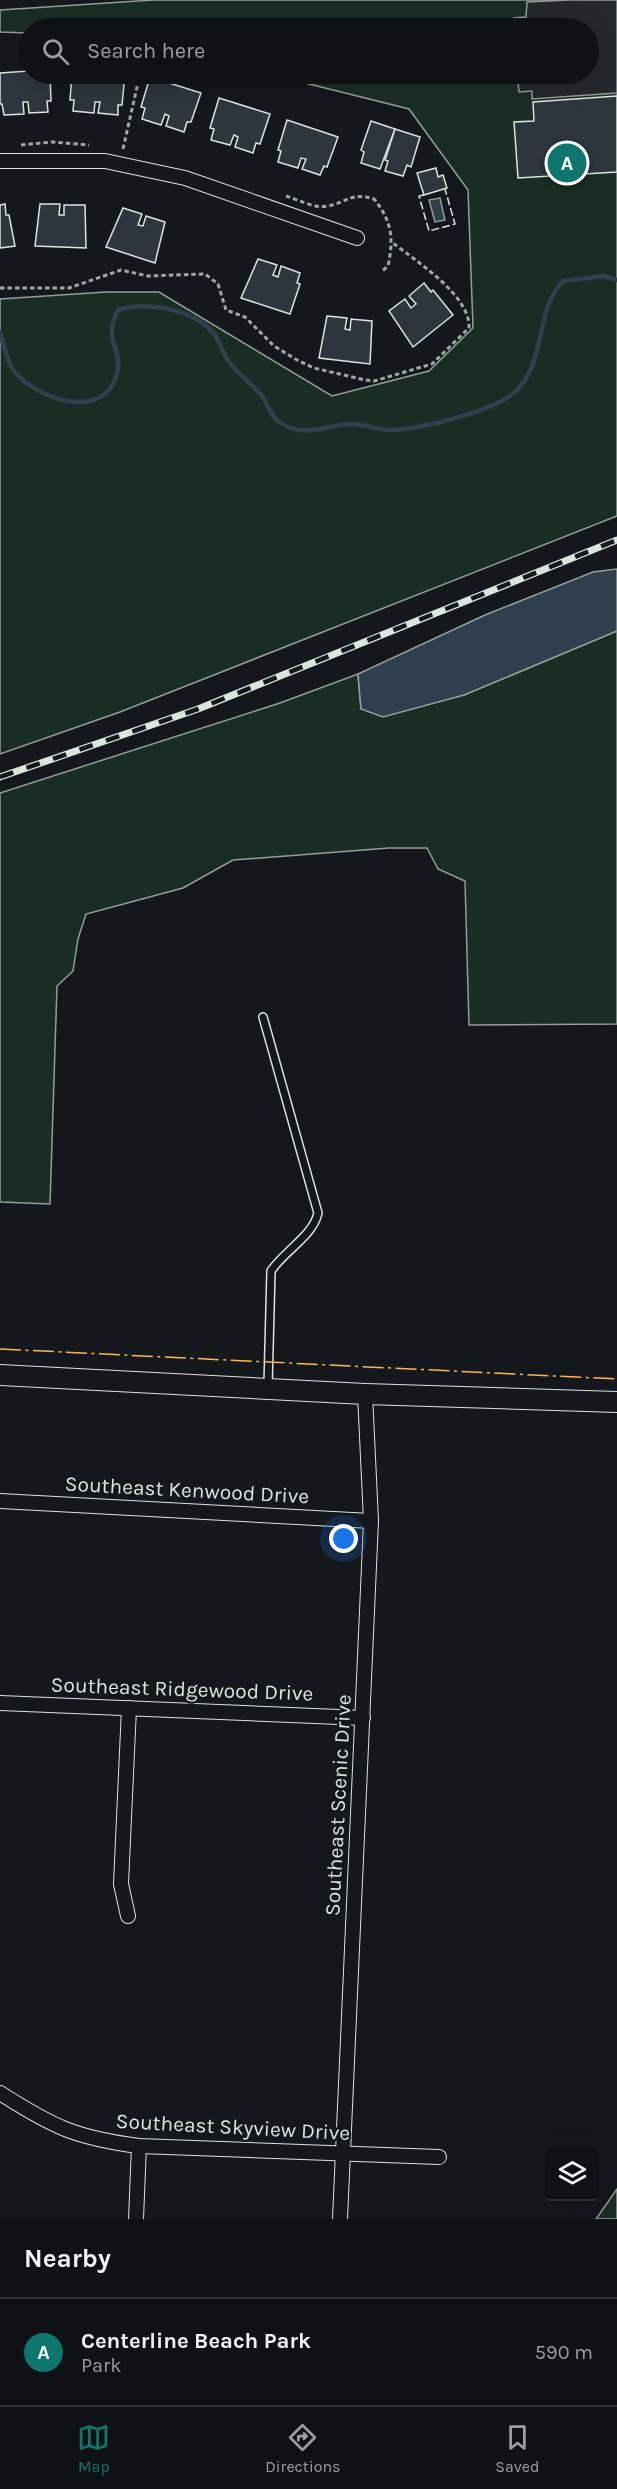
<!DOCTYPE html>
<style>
body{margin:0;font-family:Karla,sans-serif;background:#1d2022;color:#f1f3f6}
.controls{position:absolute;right:18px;bottom:18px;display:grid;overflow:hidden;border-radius:6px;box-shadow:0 6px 24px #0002}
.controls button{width:54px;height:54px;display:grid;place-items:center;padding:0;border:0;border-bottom:2px solid #2f3234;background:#0f1215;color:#f1f3f6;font:30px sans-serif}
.you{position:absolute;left:344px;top:1539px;width:21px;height:21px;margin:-15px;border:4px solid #fff;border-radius:50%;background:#1a73e8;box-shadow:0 0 0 9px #1a73e833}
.badge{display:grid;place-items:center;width:39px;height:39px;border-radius:50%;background:#0f766e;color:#fff;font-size:20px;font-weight:700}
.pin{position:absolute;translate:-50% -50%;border:3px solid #fff;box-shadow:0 2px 6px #0006}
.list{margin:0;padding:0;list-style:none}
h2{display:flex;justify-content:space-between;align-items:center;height:78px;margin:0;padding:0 24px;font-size:26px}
h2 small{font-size:20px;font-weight:400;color:#9b9ea0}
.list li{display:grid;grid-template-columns:39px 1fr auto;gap:18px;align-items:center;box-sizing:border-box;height:108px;padding:0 24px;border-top:2px solid #2f3234}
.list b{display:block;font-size:22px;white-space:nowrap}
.list p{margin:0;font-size:20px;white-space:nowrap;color:#9b9ea0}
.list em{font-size:20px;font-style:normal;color:#9b9ea0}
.icon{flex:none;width:33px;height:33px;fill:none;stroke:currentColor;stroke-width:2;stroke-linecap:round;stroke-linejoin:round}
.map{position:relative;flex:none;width:617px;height:2219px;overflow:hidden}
.search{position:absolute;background:#0f1215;box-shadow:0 6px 24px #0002;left:18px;right:18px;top:18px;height:66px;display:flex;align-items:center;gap:15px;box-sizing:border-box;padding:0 21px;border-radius:33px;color:#9b9ea0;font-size:22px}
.sheet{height:186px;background:#0f1215}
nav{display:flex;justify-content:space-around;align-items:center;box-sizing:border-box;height:84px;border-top:2px solid #2f3234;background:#0f1215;font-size:16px;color:#9b9ea0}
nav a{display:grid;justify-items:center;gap:3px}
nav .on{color:#0f766e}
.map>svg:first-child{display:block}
.green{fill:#1a2d24;stroke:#939e99;stroke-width:1.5}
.parking{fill:#24282b;stroke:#939e99;stroke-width:1.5}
.water{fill:#2f3f4d;stroke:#939e99;stroke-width:1.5}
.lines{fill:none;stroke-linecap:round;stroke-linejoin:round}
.stream{stroke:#2f3f4d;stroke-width:4.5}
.building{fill:#2c363c;stroke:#d8e6dc;stroke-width:1.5}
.service-casing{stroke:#d8e6dc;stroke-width:10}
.minor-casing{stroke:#d8e6dc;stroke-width:16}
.secondary-casing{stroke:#d8e6dc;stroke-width:22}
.path{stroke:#9da8a2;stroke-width:3;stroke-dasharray:4.5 3;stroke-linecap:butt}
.service{stroke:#14181c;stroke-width:7}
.minor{stroke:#14181c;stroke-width:14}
.secondary{stroke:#14181c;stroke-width:20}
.rail-casing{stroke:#d8e6dc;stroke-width:7}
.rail{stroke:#14181c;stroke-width:4.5;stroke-dasharray:14;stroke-linecap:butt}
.fence{stroke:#d8e6dc;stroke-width:1.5;stroke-dasharray:8 3;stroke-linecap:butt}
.power{stroke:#ffb74d;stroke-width:1.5;stroke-dasharray:21 4.5 3 4.5;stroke-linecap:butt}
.labels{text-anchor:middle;stroke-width:4.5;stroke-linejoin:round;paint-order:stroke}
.street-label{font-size:21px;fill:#d8e6dc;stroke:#14181c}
</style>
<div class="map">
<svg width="617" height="2219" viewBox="0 0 617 2219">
<rect width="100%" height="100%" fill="#14181c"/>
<g class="green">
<polygon points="153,0 617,0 617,516 120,712 0,754 0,299 106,292 159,292 332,396 429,371 473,328 468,190 409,109 269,74 588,74 588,28 28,28 28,33 0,32 0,10"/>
<polygon points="617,631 617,1024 469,1025 465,881 438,869 427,848 389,848 233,860 183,888 86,914 78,939 73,971 57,986 50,1204 0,1202 0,793 280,703 358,674 361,709 464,695"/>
<polygon points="617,2189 617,2219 596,2219"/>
</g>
<polygon class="parking" points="568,0 617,0 617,93 532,99 532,91 519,92 517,74 588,74 588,28 515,28 514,18 526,17 527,2"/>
<g class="water">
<polygon points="440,198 445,220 435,222 429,200"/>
<polygon points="617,569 617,631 464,695 383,717 361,709 358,674 485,615 593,572"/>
</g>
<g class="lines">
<path class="stream" d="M0,332c4,12 6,29 14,39 22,28 91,52 103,2 6,-26 -15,-31 1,-63 30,-9 76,-1 96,24 7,9 9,20 15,28 9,12 22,21 32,33 6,7 9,19 17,26 25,19 46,4 73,3 13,0 24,5 36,6 28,1 109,-19 129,-39 31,-30 18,-80 47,-110l41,-5 13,4"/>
</g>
<g class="building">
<polygon points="28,71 28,74 50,74 51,101 47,101 48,112 29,113 28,102 23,102 24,114 4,115 2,104 0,104 0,73"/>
<polygon points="72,74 125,74 122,105 118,105 118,115 98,113 100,102 95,102 94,113 73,111 74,100 70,100"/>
<polygon points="150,77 201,93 191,122 187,122 184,132 166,126 169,116 165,114 161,125 142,119 145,108 141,107"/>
<polygon points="617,96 617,172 518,178 514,122 534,121 533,102"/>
<polygon points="219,98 270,114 260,144 256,143 253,153 235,147 238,137 234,135 230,145 211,140 214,129 210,128"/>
<polygon points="287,120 338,137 327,167 324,166 320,175 302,169 306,159 301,158 298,168 278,162 281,151 278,150"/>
<polygon points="371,121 395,129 380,169 361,163 364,152 361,150"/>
<polygon points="395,129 420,137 411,167 407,165 403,176 385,171 388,161 385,160"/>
<polygon points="436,168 438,177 443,175 447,188 424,195 417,173"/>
<polygon points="5,204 6,215 9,215 15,246 0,248 0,205"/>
<polygon points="40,204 60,204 59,215 64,215 64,205 85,205 86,248 35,246"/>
<polygon points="123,208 142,214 138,225 143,226 146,216 165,222 155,263 106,247"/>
<polygon points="258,259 277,265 273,275 278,277 281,266 300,273 297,283 300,284 290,314 241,298"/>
<polygon points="424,283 431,292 433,290 453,315 413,347 389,311 405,299 411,308 416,304 409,296"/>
<polygon points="327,316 347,318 345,329 350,330 351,319 372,321 370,364 319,358"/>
</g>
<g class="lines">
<g class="service-casing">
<path id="service" d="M263,1017l55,196c-5,23 -34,38 -47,58l-3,115"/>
</g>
<g class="minor-casing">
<g id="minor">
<polyline points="0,161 105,161 185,178 357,238"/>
<polyline points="0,1501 371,1521"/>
<polyline points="0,1703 363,1718"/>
<polyline points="128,1916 121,1884 129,1708"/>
<path d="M0,2093c53,34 76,45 139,53l300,11"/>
<polyline points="136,2219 139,2146"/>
<polyline points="340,2219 371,1521 365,1394"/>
</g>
</g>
<g class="secondary-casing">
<polyline id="secondary" points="0,1375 365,1394 617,1402"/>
</g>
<g class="path">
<polyline points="21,145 52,142 89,145"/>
<polyline points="123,149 140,74"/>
<path d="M286,196c13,4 29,13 42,10 20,-4 23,-14 46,-7 18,22 20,40 14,67l-7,6"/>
<path d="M0,288h69l52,-18 27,6 57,-2 13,10 8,26 19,7 29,29 23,14 17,8 51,12 9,1 58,-17 37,-36c2,-32 -53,-67 -76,-85"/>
</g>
<use href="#service" class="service"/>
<use href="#minor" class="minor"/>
<use href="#secondary" class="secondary"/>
<g class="rail-casing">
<polyline id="rail" points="0,777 198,709 617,540"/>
</g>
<use href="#rail" class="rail"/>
<polyline class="fence" points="424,195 419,196 429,231 455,224 445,189"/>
<polyline class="power" points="0,1349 617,1379"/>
</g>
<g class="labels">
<g class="street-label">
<text transform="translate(187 1490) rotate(3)" y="7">Southeast Kenwood Drive</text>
<text transform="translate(182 1689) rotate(2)" y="7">Southeast Ridgewood Drive</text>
<text transform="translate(338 1805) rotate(-87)" y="7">Southeast Scenic Drive</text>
<text transform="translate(233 2127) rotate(3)" y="7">Southeast Skyview Drive</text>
</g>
</g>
</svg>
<div class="controls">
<button><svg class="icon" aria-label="layers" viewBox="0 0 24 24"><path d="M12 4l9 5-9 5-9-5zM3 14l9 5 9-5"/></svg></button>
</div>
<div class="you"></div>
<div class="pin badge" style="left:567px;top:163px">A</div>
<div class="search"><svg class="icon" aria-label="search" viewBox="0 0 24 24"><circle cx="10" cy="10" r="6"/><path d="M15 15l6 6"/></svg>Search here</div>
</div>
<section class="sheet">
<h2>Nearby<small></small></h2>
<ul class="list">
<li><span class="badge">A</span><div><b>Centerline Beach Park</b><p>Park</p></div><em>590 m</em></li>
</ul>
</section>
<nav>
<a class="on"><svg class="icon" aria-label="map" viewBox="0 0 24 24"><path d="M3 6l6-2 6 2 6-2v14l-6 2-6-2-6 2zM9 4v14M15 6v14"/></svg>Map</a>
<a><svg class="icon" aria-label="directions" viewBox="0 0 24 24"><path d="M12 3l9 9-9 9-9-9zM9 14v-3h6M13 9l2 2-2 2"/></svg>Directions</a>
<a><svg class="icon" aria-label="saved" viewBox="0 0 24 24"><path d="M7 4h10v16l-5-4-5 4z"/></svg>Saved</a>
</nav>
